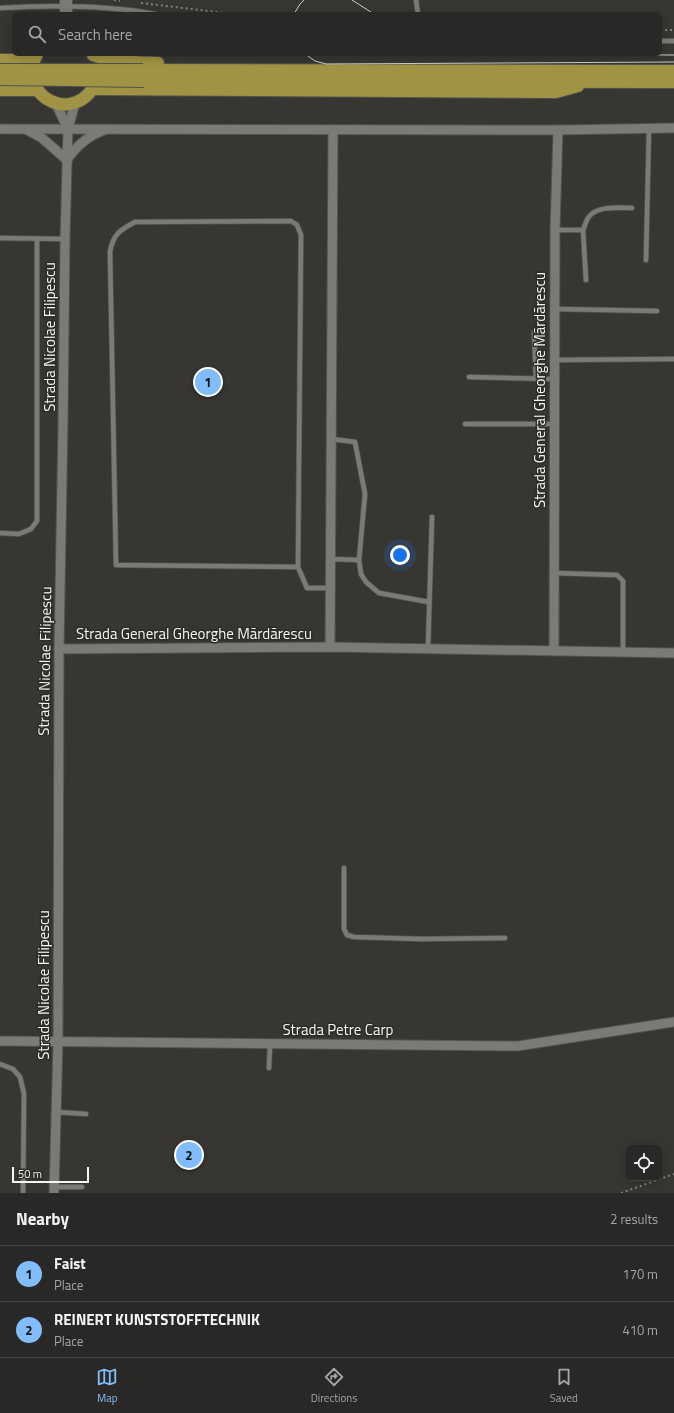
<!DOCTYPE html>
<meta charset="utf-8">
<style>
body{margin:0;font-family:"Titillium Web",sans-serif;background:#31302e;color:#f1f3f6}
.controls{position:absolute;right:12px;bottom:12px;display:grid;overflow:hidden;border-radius:6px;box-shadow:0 2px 10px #0003}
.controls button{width:36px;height:36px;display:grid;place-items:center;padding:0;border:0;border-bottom:1px solid #454443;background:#292826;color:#f1f3f6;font:20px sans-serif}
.scale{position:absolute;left:12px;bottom:10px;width:77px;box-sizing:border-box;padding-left:4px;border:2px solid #f5f5f2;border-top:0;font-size:11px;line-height:14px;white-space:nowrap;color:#f5f5f2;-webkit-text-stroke:3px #2d2c28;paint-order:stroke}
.you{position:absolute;left:400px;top:555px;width:14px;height:14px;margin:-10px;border:3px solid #fff;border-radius:50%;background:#1a73e8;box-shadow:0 0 0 6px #1a73e833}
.badge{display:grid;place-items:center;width:26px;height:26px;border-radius:50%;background:#81bdfa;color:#111;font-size:13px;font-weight:700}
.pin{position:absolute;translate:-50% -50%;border:2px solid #fff;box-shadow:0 1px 4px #0006}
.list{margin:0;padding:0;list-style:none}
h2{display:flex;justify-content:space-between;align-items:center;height:52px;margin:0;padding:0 16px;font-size:17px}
h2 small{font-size:13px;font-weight:400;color:#a5a6a7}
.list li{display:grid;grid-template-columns:26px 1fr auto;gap:12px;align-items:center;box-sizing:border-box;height:56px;padding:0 16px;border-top:1px solid #454443}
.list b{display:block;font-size:15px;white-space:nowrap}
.list p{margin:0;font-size:13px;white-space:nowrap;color:#a5a6a7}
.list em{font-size:13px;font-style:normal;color:#a5a6a7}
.icon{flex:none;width:22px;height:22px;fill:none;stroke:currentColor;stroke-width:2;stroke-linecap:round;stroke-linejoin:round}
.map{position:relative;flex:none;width:674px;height:1193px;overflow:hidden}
.search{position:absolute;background:#292826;box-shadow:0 2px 10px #0003;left:12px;right:12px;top:12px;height:44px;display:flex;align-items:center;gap:10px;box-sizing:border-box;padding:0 14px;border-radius:6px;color:#a5a6a7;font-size:15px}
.sheet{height:164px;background:#292826}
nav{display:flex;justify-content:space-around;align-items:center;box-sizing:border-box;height:56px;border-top:1px solid #454443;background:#292826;font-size:11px;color:#a5a6a7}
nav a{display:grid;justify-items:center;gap:2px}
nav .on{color:#81bdfa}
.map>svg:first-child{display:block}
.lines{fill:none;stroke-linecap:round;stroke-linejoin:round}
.lane-casing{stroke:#52524e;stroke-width:6}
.street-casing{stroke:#52524e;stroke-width:11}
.secondary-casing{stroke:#52524e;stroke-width:14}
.primary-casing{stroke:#52524e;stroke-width:14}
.path{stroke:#82817d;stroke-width:2;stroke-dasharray:2 3;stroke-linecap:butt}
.lane{stroke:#7b7a76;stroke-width:4.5}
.street{stroke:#7b7a76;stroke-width:9}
.secondary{stroke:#7b7a76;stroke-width:12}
.primary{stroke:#a09344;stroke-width:12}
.tram{stroke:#cdcdc9;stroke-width:1}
.primary-bridge-casing{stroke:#52524e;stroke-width:14;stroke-linecap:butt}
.primary-bridge{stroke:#a09344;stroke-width:12}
.labels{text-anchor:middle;stroke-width:3;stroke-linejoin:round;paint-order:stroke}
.street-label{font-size:15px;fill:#f5f5f2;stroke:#2d2c28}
</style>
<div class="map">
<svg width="674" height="1193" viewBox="0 0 674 1193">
<rect width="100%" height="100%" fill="#373632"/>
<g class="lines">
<g class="lane-casing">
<g id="lane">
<polyline points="416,0 418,14"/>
<path d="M0,8c52,-3 104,-3 155,6"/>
<polyline points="660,41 674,41"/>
<path d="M555,230h28c2,-4 3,-9 5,-12 8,-13 31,-10 44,-10"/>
<polyline points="583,230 586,280"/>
<polyline points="0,238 65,239"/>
<polyline points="646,260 649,128"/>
<polyline points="555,309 657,311"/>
<polyline points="534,332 536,379"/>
<polyline points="554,360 674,359"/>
<polyline points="469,377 554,379"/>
<polyline points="465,424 554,424"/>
<polyline points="332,439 355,442 365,494 359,560 361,574 366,582 379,593 429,602"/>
<polyline points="0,533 19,534 31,529 37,521 37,239"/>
<polyline points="331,559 359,560"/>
<path d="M298,567l-182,-2 -6,-313c3,-18 10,-22 25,-30l156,-1 6,4 4,10 -3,332 9,21h24"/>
<polyline points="554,573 617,575 623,581 623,652"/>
<polyline points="428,649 432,517"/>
<polyline points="344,868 344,929 347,935 354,937 422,939 505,938"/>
<polyline points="0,1064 13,1069 20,1077 24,1094 23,1193"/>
<polyline points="269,1068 270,1044"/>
<polyline points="56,1112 86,1114"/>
<polyline points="54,1187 82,1187"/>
</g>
</g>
<g class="street-casing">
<g id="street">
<polyline points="56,104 68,129"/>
<polyline points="0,129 558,130 674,128"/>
<path d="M27,130l15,8 25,22c9,-14 21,-24 37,-30"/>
<polyline points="330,647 333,130"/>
<polyline points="59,649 330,647 674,653"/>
<polyline points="554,651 555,230 558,130"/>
<polyline points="0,1041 518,1046 674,1022"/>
<polyline points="54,1193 58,1042 59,649 63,423 65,239 68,129 75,103"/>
</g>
</g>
<g class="secondary-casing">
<polyline id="secondary" points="66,0 66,14"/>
</g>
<g class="primary-casing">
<g id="primary">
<path d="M37,54c-22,43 39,73 59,28"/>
<path d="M93,55c21,7 43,7 65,8"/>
<polyline points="0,60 34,60"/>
<polyline points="143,70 674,71"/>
<polyline points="144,81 674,82"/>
<polyline points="93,89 556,92 578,86"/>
<polyline points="0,90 37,90"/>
</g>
</g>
<g class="path">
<polyline points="114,0 120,1"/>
<polyline points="141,3 234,14"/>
<polyline points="660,30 674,30"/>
<polyline points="621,1193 674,1174"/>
</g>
<use href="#lane" class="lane"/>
<use href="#street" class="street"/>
<use href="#secondary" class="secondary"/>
<use href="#primary" class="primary"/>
<g class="tram">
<polyline points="352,0 374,14"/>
<polyline points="294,14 300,4 304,0"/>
<polyline points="305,54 315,61 326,64 674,62"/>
<polyline points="443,54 674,55"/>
</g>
<g class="primary-bridge-casing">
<g id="primary-bridge">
<polyline points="0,70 143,70"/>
<polyline points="0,79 144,81"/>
</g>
</g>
<use href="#primary-bridge" class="primary-bridge"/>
</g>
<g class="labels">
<g class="street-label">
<text transform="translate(50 337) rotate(-90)" y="5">Strada Nicolae Filipescu</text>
<text transform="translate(540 390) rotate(-90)" y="5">Strada General Gheorghe Mărdărescu</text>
<text x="194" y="639">Strada General Gheorghe Mărdărescu</text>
<text transform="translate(45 661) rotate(-89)" y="5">Strada Nicolae Filipescu</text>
<text transform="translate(44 985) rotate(-90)" y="5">Strada Nicolae Filipescu</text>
<text x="338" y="1035">Strada Petre Carp</text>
</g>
</g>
</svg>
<div class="controls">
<button><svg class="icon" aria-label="locate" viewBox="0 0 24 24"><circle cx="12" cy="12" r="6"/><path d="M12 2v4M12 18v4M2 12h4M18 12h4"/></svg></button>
</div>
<div class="scale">50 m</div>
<div class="you"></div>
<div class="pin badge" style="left:208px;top:382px">1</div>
<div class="pin badge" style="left:189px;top:1155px">2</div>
<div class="search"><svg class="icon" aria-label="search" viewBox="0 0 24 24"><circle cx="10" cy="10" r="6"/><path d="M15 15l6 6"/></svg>Search here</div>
</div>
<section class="sheet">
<h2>Nearby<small>2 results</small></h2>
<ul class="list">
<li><span class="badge">1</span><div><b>Faist</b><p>Place</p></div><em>170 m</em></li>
<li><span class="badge">2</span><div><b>REINERT KUNSTSTOFFTECHNIK</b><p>Place</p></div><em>410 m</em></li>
</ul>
</section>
<nav>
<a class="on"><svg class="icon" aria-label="map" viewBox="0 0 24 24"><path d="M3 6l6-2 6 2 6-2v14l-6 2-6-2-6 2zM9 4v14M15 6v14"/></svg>Map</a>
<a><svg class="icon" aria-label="directions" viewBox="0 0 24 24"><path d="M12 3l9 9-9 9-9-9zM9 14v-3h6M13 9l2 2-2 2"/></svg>Directions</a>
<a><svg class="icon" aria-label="saved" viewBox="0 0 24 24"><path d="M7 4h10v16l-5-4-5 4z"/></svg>Saved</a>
</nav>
